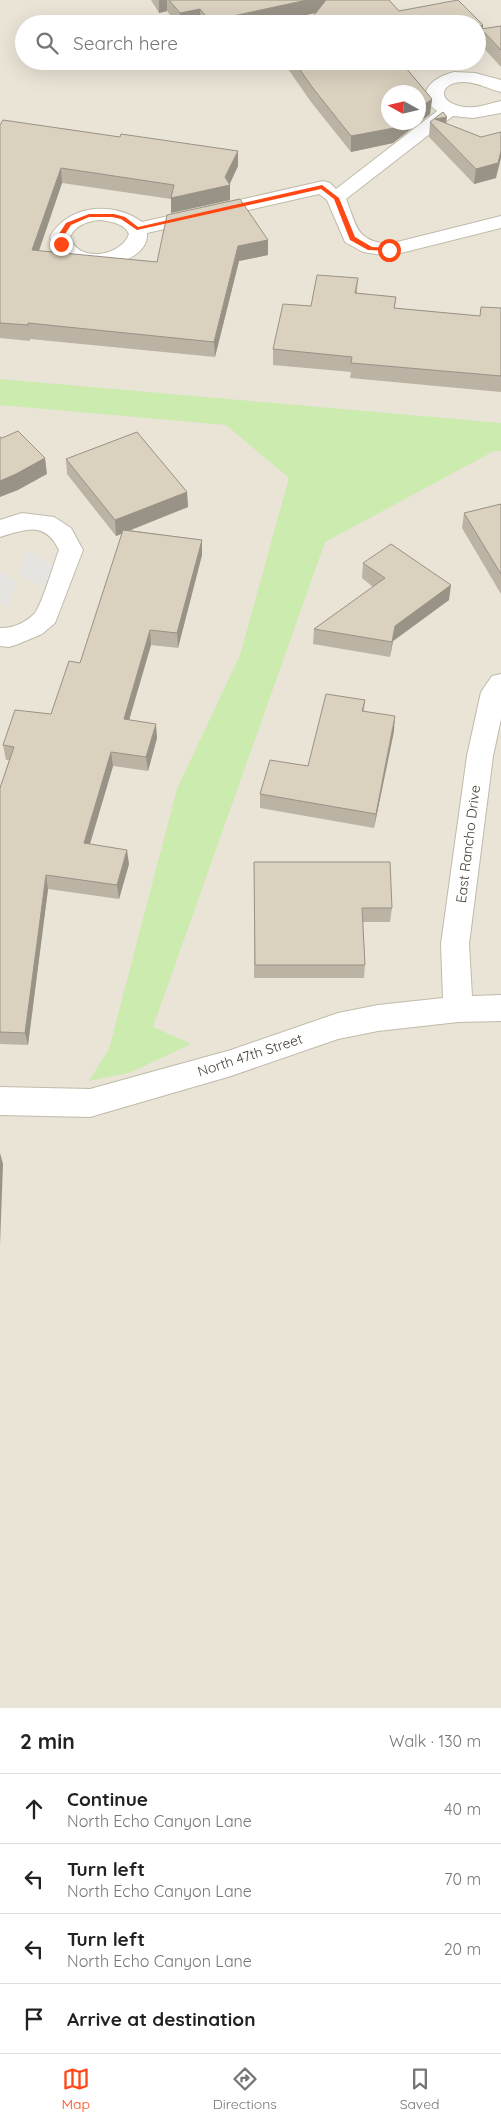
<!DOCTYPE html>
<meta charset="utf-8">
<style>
body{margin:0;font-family:Quicksand,sans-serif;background:#f6f6f6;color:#222}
.compass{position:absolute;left:381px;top:85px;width:45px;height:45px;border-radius:50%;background:#fff;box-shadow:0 5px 20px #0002;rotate:278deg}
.stop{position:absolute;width:15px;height:15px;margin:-11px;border:4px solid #ff4814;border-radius:50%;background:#fff}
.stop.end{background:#ff4814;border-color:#fff;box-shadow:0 1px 5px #0008}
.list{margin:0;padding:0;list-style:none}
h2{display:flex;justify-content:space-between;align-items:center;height:65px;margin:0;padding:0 20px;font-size:21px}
h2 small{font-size:16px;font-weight:400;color:#767676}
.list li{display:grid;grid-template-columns:32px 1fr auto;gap:15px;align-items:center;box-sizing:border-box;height:70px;padding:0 20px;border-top:1px solid #e0e0e0}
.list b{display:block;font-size:19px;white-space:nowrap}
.list p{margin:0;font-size:16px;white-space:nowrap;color:#767676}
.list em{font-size:16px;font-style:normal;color:#767676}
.icon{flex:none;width:28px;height:28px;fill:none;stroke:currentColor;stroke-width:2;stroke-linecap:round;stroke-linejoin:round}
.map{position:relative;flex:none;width:501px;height:1708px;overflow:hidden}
.search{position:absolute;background:#fff;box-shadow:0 5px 20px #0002;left:15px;right:15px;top:15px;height:55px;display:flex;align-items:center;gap:12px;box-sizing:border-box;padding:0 18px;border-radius:28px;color:#767676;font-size:19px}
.sheet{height:345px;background:#fff}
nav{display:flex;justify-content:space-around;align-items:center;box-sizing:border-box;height:70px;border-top:1px solid #e0e0e0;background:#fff;font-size:14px;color:#767676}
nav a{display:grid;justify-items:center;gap:2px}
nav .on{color:#ff4814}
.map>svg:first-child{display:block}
.residential{fill:#e9e4d6;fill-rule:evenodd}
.green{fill:#cbebaf}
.parking{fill:#e6e4e0}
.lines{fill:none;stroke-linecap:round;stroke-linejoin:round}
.minor-casing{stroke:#c1baaa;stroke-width:2}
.minor{fill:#fff;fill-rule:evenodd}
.wall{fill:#bbb4a4}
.shaded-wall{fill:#999286}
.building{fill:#dad1bf;stroke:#999286}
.route{fill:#ff4814}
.labels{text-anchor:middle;stroke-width:4.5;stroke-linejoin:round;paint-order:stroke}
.street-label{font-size:14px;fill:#494336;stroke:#fff}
</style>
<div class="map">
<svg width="501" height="1708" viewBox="0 0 501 1708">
<rect width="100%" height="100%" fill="#f5f2e8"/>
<path class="residential" d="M0,0h501v1708h-501zM24,24h453v37h-453zM388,92h30v30h-30z"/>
<polygon class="green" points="0,379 501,423 501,451 494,451 325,542 153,1027 191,1044 129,1073 89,1081 109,1049 177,789 240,655 289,478 226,425 0,405"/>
<g class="parking">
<polygon points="27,550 63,571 54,594 19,574"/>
<polygon points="0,572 17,583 7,607 0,602"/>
</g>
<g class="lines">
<g class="minor-casing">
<g id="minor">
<path d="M454,72l21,1 26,7v12c-13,-3 -23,-10 -38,-10 -22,0 -27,18 -4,24 15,4 28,-2 42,-5v12l-28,5 -20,-2 -107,83c11,28 10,42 43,45l112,-28v12l-112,28 -26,-4 -18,-10 -18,-42 -8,-6 -172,39c3,37 -86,47 -97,4 18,-33 64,-36 92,-15l181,-41 7,2 6,6 101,-78c-25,-18 -3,-34 17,-39zM100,220c12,2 24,3 29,14 -8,23 -52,29 -59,3 6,-12 17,-16 30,-17z"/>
<path d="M22,513l32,4 17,11 12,22 -28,73 -13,11 -24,10 -9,3 -9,-1v-18c12,1 27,-6 35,-15 7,-9 19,-50 24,-63 -15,-30 -34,-20 -59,-13v-17z"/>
<polygon points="501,674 501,719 493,756 469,944 472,996 501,995 501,1021 458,1022 378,1031 338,1039 231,1076 90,1117 0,1115 0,1087 90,1089 231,1050 338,1013 378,1005 443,998 441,944 467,756 481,692 492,676"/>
</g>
</g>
<use href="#minor" class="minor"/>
</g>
<g class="wall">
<polygon points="151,0 389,0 399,11 483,25 483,29 501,26 501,67 480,44 480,41 316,13 266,24 177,24 167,11 159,13"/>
<polygon points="286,61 400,61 432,99 430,114 393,143 351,152 311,102 286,66"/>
<polygon points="430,122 446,124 496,178 474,184 429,137"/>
<polygon points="0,125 120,137 238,151 238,166 230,184 230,200 171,213 171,199 62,183 39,251 157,262 268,240 268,255 239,261 215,357 30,339 30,341 0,338"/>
<polygon points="358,278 357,293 396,297 395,308 480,316 481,307 501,308 501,392 350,378 351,372 273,365 273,349 311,306"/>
<polygon points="66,459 187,492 188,507 129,530 202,540 202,555 178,648 151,645 129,720 157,738 148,771 113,766 90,844 129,864 119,899 48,889 28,1045 0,1044 0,788 9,760 6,760 3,745 51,714 80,663 122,534 116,536 67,474"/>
<polygon points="501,504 501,594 462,528 464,513"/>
<polygon points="363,563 449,600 393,641 390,657 313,644 314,629 373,587 362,578"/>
<polygon points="365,700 364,711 394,731 374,828 260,808 260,794 308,766"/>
<polygon points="254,862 392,908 390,922 363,922 365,965 364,978 254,978"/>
</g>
<g class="shaded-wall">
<polygon points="159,0 167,0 167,11 159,13"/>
<polygon points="307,0 330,0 329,10 266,24 211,24 210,21"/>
<polygon points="200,9 201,24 180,24 180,13"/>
<polygon points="483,25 483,31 481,29 480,41 477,41 477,27"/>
<polygon points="432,99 430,114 393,143 351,152 351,136 401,122 418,122 418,109"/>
<polygon points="447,117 445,132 435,119"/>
<polygon points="238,151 238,166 229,185 230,185 230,200 171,213 171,198 225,177"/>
<polygon points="501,151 501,158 496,178 474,184 476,169"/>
<polygon points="61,168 62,183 34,265 32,250"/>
<polygon points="268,240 268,255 239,261 215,357 214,342 238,246"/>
<polygon points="45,458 47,474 18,490 0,497 0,481"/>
<polygon points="187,492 188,507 116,536 115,520"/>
<polygon points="202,540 202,555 178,648 177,633"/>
<polygon points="451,585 449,600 393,641 390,657 392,642 395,626"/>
<polygon points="150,630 151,645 125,734 124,719"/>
<polygon points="395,716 394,731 374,828 376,814"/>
<polygon points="156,724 157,738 148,771 146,757"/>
<polygon points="111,752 113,766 86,857 84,843"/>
<polygon points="127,850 129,864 119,899 117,885"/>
<polygon points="46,875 48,889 28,1045 25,1033"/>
<polygon points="0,1153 3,1164 0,1245"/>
</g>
<g class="building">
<polygon points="169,0 307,0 210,21 200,9 180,13"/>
<polygon points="326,0 389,0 399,11 458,0 483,25 477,27 477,24 307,24"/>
<polygon points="501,26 501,50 481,29"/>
<polygon points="294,61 400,61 432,99 418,109 418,92 388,92 388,122 401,122 394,128 351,136 312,87"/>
<polygon points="443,112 447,117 435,119 481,137 501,132 501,151 498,163 476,169 430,122"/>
<polygon points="3,120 120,137 121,134 238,151 225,177 230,185 171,198 174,185 61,168 32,250 157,262 167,215 240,199 268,240 238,246 214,342 28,323 28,325 0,323 0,125"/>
<polygon points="317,275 358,278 355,293 396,297 394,308 480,316 481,307 501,308 501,376 351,363 352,357 273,349 283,304 311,306"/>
<polygon points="18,431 45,458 16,474 0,481 0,437 2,438"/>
<polygon points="137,432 187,492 115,520 66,459"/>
<polygon points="501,504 501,574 464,513"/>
<polygon points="123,530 202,540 177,633 150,630 124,719 156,724 146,757 111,752 84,843 127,850 117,885 46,875 25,1033 0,1032 0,788 14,747 3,745 15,710 51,714 69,661 80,663"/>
<polygon points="391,544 451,585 395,626 392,642 314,629 385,578 363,563"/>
<polygon points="326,694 365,700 362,711 395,716 376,814 260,794 270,760 308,766"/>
<polygon points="254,862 390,862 392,908 362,908 365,965 255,965"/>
</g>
<polygon class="route" points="322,185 339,198 355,237 372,247 389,248 391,251 368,250 350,240 334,199 321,189 137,230 121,219 112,217 89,217 71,225 63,237 64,244 61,246 58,244 57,237 66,223 89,214 114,214 125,217 138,227"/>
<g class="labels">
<g class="street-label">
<text transform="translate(468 844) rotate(-83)" y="5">East Rancho Drive</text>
<text transform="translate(250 1055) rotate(-18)" y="5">North 47th Street</text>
</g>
</g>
</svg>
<svg class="compass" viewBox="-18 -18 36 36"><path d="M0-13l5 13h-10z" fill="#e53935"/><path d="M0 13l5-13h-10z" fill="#767676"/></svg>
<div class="stop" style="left:389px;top:250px"></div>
<div class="stop end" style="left:61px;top:244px"></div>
<div class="search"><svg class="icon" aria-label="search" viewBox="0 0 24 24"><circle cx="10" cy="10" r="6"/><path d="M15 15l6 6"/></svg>Search here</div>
</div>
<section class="sheet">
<h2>2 min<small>Walk · 130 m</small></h2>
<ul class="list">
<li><svg class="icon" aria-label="ahead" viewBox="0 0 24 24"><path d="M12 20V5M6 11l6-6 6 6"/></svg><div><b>Continue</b><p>North Echo Canyon Lane</p></div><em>40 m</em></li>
<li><svg class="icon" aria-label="left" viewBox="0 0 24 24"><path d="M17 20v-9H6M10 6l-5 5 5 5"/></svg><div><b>Turn left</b><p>North Echo Canyon Lane</p></div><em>70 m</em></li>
<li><svg class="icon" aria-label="left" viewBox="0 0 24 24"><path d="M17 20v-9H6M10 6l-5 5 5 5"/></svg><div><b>Turn left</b><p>North Echo Canyon Lane</p></div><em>20 m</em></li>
<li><svg class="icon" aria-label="arrive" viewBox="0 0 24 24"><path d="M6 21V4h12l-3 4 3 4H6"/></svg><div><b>Arrive at destination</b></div></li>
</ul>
</section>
<nav>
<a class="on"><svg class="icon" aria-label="map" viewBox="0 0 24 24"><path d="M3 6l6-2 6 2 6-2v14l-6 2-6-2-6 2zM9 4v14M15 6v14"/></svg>Map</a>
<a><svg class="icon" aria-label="directions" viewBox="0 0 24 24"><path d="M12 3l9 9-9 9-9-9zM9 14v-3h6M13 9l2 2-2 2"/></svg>Directions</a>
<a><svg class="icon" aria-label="saved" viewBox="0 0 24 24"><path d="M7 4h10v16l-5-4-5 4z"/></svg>Saved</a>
</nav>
